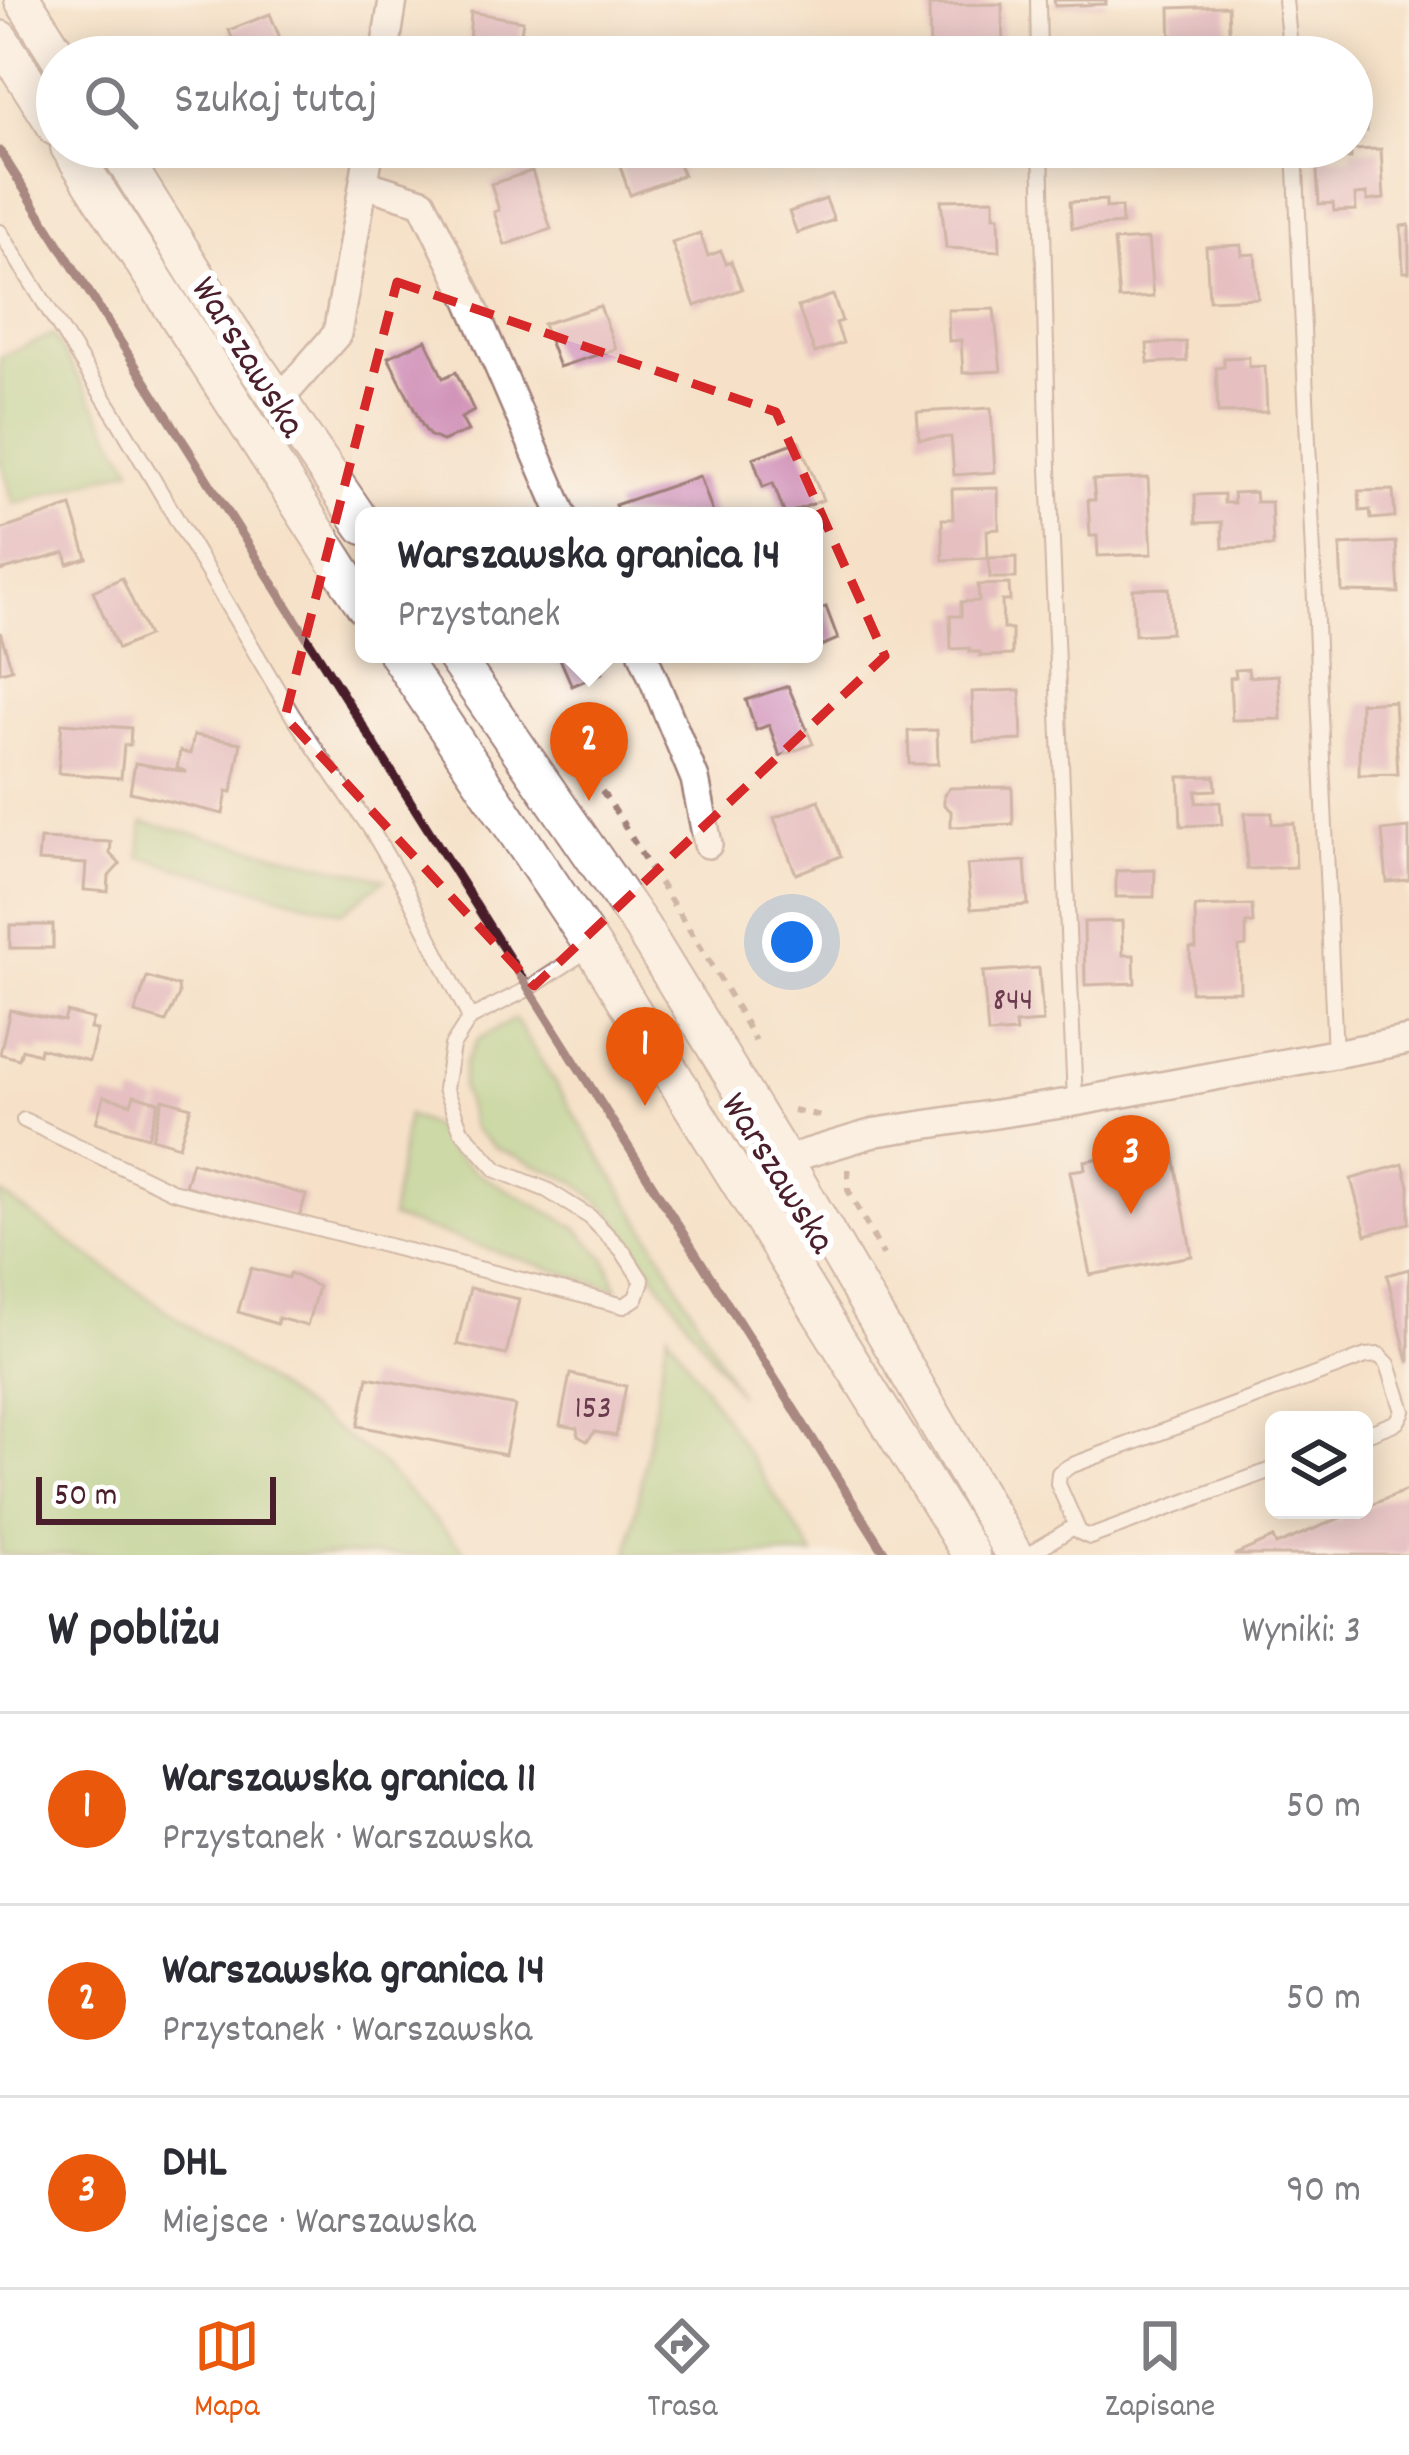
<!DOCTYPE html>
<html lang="pl">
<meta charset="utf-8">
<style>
body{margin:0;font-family:Dekko,sans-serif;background:#f2f2f3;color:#2b2b33}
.controls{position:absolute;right:36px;bottom:36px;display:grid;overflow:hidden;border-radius:18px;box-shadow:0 6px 30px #0003}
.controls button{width:108px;height:108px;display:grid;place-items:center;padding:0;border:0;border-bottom:3px solid #e1e1e2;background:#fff;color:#2b2b33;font:60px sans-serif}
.scale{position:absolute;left:36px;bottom:30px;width:240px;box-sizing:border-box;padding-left:12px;border:6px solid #4a1f2b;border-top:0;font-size:33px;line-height:42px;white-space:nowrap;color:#4a1f2b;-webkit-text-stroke:9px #fff;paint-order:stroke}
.you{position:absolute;left:792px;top:942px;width:42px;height:42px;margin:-30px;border:9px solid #fff;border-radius:50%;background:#1a73e8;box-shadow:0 0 0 18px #1a73e833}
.badge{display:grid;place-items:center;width:78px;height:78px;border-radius:50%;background:#ea580c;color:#fff;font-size:39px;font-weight:700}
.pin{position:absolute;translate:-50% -99px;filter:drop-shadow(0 3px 6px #0008)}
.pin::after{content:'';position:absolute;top:63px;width:42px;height:36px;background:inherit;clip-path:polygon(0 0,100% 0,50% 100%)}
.popup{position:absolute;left:355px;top:507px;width:468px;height:156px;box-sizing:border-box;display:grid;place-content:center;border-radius:18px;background:#fff;filter:drop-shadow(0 3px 9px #0005);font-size:39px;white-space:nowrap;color:#7c7c81}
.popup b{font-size:45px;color:#2b2b33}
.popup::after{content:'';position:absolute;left:50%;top:100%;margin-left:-24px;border:24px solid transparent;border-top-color:#fff}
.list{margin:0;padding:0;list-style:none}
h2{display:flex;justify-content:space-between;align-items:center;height:156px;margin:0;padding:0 48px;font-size:51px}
h2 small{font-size:39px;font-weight:400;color:#7c7c81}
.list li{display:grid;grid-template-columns:78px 1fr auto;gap:36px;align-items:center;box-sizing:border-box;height:192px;padding:0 48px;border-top:3px solid #e1e1e2}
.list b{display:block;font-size:45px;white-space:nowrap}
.list p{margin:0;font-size:39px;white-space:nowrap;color:#7c7c81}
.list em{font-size:39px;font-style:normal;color:#7c7c81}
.icon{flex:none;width:66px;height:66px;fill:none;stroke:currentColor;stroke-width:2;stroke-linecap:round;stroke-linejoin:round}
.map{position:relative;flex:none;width:1409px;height:1555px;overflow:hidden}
.search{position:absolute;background:#fff;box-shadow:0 6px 30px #0003;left:36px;right:36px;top:36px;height:132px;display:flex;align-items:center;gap:30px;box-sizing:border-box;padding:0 42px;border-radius:66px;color:#7c7c81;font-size:45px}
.sheet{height:732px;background:#fff}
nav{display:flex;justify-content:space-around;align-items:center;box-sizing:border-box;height:168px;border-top:3px solid #e1e1e2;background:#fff;font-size:33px;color:#7c7c81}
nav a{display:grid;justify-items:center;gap:6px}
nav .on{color:#ea580c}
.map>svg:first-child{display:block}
.green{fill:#9bce7f;stroke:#727655;stroke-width:3}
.building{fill:#d294b9}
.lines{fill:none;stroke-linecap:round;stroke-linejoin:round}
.lane-casing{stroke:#a0807a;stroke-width:18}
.street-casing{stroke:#a0807a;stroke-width:32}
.secondary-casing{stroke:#a0807a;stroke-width:40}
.path{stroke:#a0807a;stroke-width:6;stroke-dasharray:9 9;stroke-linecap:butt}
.lane{stroke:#fff;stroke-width:14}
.street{stroke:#fff;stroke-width:27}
.secondary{stroke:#fff;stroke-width:36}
.rail{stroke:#4a1f2b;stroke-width:9}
.marked{fill:none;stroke:#d62828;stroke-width:9;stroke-dasharray:24 15;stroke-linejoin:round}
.labels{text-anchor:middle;stroke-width:12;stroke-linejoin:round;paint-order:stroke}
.number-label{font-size:33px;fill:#6c3c4e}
.street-label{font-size:39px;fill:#4a1f2b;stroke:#fff}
</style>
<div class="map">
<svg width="1409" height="1555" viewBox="0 0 1409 1555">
<rect width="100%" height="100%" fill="#fff"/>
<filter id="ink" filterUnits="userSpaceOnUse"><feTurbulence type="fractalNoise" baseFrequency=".00833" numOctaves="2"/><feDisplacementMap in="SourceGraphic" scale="24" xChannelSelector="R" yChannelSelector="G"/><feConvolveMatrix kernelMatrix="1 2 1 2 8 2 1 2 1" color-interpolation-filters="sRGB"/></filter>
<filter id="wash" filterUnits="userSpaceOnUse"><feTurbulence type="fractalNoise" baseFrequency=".004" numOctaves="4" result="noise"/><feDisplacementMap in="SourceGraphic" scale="48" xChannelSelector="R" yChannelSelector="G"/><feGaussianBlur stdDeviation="2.7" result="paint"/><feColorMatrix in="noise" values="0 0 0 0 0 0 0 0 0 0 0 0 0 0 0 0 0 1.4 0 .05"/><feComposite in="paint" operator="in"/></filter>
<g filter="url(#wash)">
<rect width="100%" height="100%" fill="#f5e1c8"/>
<g class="green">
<polygon points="53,335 132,468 14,504 0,460 0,357"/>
<polygon points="143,822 385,879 343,912 140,857"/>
<polygon points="515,1019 657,1247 739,1395 611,1213 576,1182 496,1148 473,1129 462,1087 465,1063 477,1040"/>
<polygon points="407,1115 433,1126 452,1153 477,1173 577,1228 606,1259 618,1290 391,1218"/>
<polygon points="0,1193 376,1459 468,1555 0,1555"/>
<polygon points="668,1332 814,1555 628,1555"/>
</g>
<g id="blocks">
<g class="building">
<polygon points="1054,0 1106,0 1106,4 1055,6"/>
<polygon points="1002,4 1003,57 930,57 929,5"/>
<polygon points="1228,6 1230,53 1171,55 1170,8"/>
<polygon points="471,12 523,21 517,57 468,57"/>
<polygon points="270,14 288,57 239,57 229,30"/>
<polygon points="1352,78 1365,78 1367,131 1352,131"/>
<polygon points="613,147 673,147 683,175 630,195 619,163 612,161 609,153"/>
<polygon points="943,147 999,147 1000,155 943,158"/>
<polygon points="1381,149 1384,199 1367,201 1367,194 1355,195 1356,210 1334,211 1333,203 1319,204 1316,155 1351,159 1351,150"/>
<polygon points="532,171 551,229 505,245 494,212 499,210 491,184"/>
<polygon points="826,199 834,220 797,233 789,212"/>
<polygon points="994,199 994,216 999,216 1000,251 946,248 941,200"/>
<polygon points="1106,200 1106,208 1121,207 1122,224 1072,228 1070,202"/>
<polygon points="1409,225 1409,272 1403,272 1401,226"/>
<polygon points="700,233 708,256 721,251 726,263 731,261 742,289 695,306 672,243"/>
<polygon points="1148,239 1153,297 1119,299 1114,241"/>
<polygon points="1241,245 1242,255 1255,254 1258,298 1209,300 1206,247"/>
<polygon points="833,295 842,321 836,323 843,343 815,353 798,307"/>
<polygon points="600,306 616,349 559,367 543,324"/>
<polygon points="994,309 1001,371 963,373 961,340 949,341 948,310"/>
<polygon points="426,340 443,378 456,372 474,411 461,418 468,431 442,441 429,435 422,425 388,357"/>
<polygon points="1186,342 1187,361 1148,363 1147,344"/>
<polygon points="1249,357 1249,367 1265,366 1267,412 1218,413 1216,368 1224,367 1224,358"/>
<polygon points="991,408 995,472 954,475 951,437 919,439 917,412"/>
<polygon points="799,441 823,500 785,515 773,483 763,487 753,458"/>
<polygon points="700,476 714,516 618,516 615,505"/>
<polygon points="1148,478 1152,554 1098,556 1097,536 1090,536 1088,500 1095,500 1093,480"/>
<polygon points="998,488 999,529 987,530 988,558 943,560 942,519 953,519 952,489"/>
<polygon points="1393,490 1395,517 1371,519 1370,510 1360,511 1359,491"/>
<polygon points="1255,492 1256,502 1271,502 1273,546 1223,548 1222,522 1196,523 1195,495 1224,494 1224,503 1234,503 1233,493"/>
<polygon points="71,506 87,558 68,564 65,553 0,571 0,530"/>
<polygon points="1396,542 1399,593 1342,592 1340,545"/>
<polygon points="1016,557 1016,578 990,578 989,558"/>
<polygon points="122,578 148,636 118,649 93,591"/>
<polygon points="1009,584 1010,601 1002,601 1003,629 1012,629 1012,655 980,656 980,652 970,652 970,648 951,649 950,616 961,616 961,602 979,601 978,585"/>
<polygon points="1169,588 1171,633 1135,635 1133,589"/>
<polygon points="826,607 838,639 821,646 817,638 814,639 814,611"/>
<polygon points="0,632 12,669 0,672"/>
<polygon points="558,654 593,654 602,673 572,686"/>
<polygon points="1248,669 1249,677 1278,675 1281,719 1232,720 1230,678 1236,677 1235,670"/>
<polygon points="788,686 813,744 780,756 769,725 756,730 746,700"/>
<polygon points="1020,690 1022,740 974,742 972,692"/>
<polygon points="1394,701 1398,774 1359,775 1360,703"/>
<polygon points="62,723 131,728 130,745 124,745 121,778 58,773"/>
<polygon points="937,730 938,764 909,764 908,731"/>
<polygon points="194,735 241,743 232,792 227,791 223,814 130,792 135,763 187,772 177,768 180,751 190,754"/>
<polygon points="1215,776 1216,790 1196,791 1196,803 1220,802 1222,824 1181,826 1179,777"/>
<polygon points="1012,787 1013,824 951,827 951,811 944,805 944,795 950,788"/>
<polygon points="819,800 841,856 796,874 774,818"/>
<polygon points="1245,813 1272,813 1272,824 1294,823 1296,867 1247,869"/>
<polygon points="1409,828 1409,880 1387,882 1382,831"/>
<polygon points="40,839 111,842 110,854 120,864 109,876 108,892 84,890 86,864 38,861"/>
<polygon points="1025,861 1028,905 971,909 967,865"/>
<polygon points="1155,870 1154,897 1116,897 1116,871"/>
<polygon points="1252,905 1253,923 1246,923 1246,946 1239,947 1240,991 1191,992 1190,948 1196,948 1195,907"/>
<polygon points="1122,921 1123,955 1134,955 1135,983 1085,985 1084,922"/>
<rect x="10" y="925" width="43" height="23"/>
<polygon points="1039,968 1043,1022 1015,1024 1016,1032 988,1034 983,972"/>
<polygon points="147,977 178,986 179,995 166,1022 135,1013"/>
<polygon points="10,1010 64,1021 67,1012 93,1019 90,1029 97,1030 89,1061 40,1048 39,1054 22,1049 19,1059 0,1054"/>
<polygon points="134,1095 159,1102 148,1137 96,1122 104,1096 131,1104"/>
<polygon points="163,1099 191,1107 179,1146 152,1138"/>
<polygon points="1172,1145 1192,1256 1090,1275 1070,1171 1085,1169 1084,1161"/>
<polygon points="192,1162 306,1195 299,1218 185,1186"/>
<polygon points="1403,1164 1409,1186 1409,1223 1366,1235 1351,1179"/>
<polygon points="251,1268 288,1278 290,1273 318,1287 307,1326 278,1318 277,1324 238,1312"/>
<polygon points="1409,1269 1409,1361 1408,1361 1387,1275"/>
<polygon points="470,1288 519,1299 506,1355 457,1344"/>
<polygon points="570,1374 626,1386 616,1436 595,1432 587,1441 578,1436 577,1428 560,1425"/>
<polygon points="368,1377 515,1406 505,1455 358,1426"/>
<polygon points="1409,1489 1409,1555 1234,1555 1273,1538 1276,1545"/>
</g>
</g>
</g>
<g filter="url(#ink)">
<use href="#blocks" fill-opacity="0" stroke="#a0807a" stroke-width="3"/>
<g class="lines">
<g class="lane-casing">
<g id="lane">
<polyline points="1038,0 1039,57"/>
<polyline points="1285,0 1291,57"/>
<polyline points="1041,147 1049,469 1075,1102"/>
<polyline points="1295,147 1335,1055"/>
<polyline points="0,232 118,420 293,716 372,831 402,882 470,1018"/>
<polyline points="24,1120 172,1191 624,1306 636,1298 642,1281 622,1250 590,1217 547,1190 497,1170 461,1130 445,1089 452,1046 470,1018 528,989 589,949"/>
<polyline points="1274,1469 1090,1537 1079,1532 1058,1484 1059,1473 1070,1466 1366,1356 1379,1355 1388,1364 1403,1411 1397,1422 1364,1435"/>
<polyline points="1028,1555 1075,1526"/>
</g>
</g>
<g class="street-casing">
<g id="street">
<polyline points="384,57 393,0"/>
<polyline points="365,184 422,202 470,300 563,516"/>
<polyline points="279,400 337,334 370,147"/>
<polyline points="643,654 695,779 708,844"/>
<polyline points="741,1187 804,1154 877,1132 1075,1102 1409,1040"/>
</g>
</g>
<g class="secondary-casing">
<g id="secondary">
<polyline points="23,0 59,57"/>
<polyline points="0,39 57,128"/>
<polyline points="69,147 364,605"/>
<polyline points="116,147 232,332 364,526"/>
<polyline points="397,654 593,947 971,1555"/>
<polyline points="453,654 641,926 786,1163 1014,1555"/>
</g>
</g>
<g class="path">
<path d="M565,752c36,28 59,74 83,113 37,58 75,115 107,176"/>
<polyline points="793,1110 821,1116"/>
<polyline points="848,1169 848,1190 883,1255"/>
</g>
<use href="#lane" class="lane"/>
<use href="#street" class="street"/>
<use href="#secondary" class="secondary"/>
<polyline class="rail" points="0,151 886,1555"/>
</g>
</g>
<path d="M0 0H1409V1555H0ZM397,282l379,130 109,244 -351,330 -249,-269z" fill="#f5e1c8" fill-opacity=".55" fill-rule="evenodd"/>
<path class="marked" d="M397,282l379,130 109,244 -351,330 -249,-269z"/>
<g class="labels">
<g class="number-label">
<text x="1013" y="1009">844</text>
<text x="593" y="1417">153</text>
</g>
<g class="street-label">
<text transform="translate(251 355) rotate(58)" y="14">Warszawska</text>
<text transform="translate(781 1171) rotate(58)" y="14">Warszawska</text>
</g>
</g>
</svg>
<div class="controls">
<button><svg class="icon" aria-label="layers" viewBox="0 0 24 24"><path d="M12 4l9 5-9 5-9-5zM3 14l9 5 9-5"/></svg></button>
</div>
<div class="scale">50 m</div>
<div class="you"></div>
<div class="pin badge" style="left:645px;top:1106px">1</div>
<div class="pin badge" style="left:589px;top:801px">2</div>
<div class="popup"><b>Warszawska granica 14</b>Przystanek</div>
<div class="pin badge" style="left:1131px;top:1214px">3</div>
<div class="search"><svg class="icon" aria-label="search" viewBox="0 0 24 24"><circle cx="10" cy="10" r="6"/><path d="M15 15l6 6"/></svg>Szukaj tutaj</div>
</div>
<section class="sheet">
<h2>W pobliżu<small>Wyniki: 3</small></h2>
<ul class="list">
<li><span class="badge">1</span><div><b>Warszawska granica 11</b><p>Przystanek · Warszawska</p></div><em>50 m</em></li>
<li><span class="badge">2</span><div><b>Warszawska granica 14</b><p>Przystanek · Warszawska</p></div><em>50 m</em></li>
<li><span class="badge">3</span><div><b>DHL</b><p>Miejsce · Warszawska</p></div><em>90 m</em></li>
</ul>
</section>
<nav>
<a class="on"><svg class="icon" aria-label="map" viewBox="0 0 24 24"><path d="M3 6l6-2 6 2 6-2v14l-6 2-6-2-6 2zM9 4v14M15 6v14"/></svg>Mapa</a>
<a><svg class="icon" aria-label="directions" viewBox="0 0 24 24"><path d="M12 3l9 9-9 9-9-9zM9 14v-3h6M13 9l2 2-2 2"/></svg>Trasa</a>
<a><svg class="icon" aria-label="saved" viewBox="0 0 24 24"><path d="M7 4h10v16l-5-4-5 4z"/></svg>Zapisane</a>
</nav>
